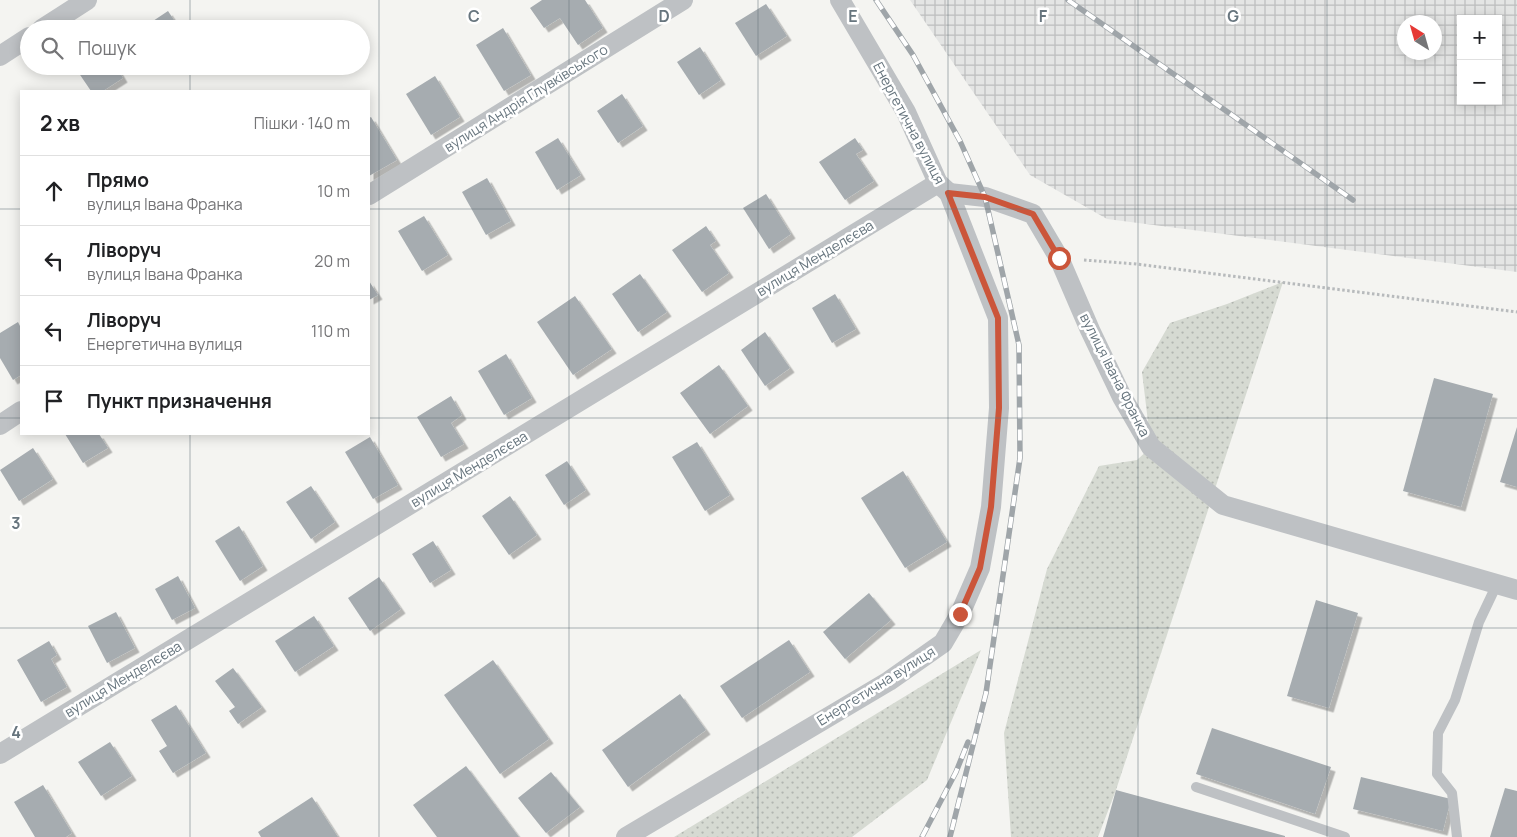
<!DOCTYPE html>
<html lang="uk">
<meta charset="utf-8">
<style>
body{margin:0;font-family:Manrope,sans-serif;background:#f2f2f2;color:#202124}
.controls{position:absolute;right:15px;top:15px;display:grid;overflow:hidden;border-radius:0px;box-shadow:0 2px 12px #0003}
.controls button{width:45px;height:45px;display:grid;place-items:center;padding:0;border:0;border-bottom:1px solid #e0e0e0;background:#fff;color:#202124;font:25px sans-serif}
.compass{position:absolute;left:1397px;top:15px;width:45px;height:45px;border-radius:50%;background:#fff;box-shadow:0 2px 12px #0003;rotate:323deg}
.stop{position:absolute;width:15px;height:15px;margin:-11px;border:4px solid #cb553a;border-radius:50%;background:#fff}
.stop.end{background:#cb553a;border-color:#fff;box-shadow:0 1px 5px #0008}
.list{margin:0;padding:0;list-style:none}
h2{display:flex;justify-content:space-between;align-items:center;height:65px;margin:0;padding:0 20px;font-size:21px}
h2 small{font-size:16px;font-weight:400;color:#757577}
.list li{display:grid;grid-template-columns:32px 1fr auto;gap:15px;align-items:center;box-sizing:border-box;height:70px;padding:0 20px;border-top:1px solid #e0e0e0}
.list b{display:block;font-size:19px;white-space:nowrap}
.list p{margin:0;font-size:16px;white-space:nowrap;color:#757577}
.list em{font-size:16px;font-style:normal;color:#757577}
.icon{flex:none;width:28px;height:28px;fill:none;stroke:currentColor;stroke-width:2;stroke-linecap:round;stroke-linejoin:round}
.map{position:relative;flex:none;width:1517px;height:837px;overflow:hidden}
.search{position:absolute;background:#fff;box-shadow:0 2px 12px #0003;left:20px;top:20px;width:350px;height:55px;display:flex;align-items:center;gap:12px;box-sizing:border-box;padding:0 18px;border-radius:28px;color:#757577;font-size:19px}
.panel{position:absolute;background:#fff;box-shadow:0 2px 12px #0003;left:20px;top:90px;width:350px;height:345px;border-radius:0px}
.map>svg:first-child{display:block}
.industrial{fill:url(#industrial-grid);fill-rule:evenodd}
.garden{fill:url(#garden-dots)}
.building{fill:#a6acb0;filter:url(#shadow)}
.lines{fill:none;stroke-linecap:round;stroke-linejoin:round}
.path{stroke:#b7babc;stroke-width:3;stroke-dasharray:2.5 2.5;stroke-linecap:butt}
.lane{stroke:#bec1c4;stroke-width:10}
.street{stroke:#bec1c4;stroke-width:20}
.rail-casing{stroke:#9fa5a9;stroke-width:5.5}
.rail{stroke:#fff;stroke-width:4;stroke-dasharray:11;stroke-linecap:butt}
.route{stroke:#cb553a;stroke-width:6}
.grid{fill:none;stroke:#67757e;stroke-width:1;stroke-opacity:0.55}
.labels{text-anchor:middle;stroke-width:5;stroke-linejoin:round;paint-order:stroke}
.street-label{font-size:14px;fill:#67757e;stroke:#fff}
.grid-label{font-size:16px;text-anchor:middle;font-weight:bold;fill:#67757e;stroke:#fff;stroke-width:5;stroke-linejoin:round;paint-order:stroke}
</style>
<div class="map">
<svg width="1517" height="837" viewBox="0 0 1517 837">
<defs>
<pattern id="industrial-grid" width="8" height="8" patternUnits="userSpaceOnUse" patternTransform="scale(1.25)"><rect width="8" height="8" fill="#e4e5e4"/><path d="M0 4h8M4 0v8" fill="none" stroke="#bdbebe"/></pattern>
<pattern id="garden-dots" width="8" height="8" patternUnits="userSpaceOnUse" patternTransform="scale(1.25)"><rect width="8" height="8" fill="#d6dad2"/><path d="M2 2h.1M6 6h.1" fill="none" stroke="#b1b5b0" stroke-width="1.8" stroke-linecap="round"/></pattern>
<filter id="shadow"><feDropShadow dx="4.5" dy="4.5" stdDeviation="0" flood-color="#0004"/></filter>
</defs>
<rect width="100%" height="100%" fill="#f4f4f1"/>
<path class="industrial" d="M910,0h607v272l-410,-53 -77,-44zM1461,19h37v82h-37zM1404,22h30v30h-30z"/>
<g class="garden">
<polygon points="1283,282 1116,790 1098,837 1011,837 1004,733 1047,569 1099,466 1137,460 1151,447 1142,372 1170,323 1227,304"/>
<polygon points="981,650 927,780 852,837 674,837"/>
</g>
<g class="building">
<polygon points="542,0 585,0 603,28 578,45 560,18 544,28 530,8"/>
<polygon points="766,4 787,36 756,56 735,23"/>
<polygon points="168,11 180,29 145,29 144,27"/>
<polygon points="503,28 531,75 504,91 476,45"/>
<polygon points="700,47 721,80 699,95 677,62"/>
<polygon points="74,66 116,66 123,78 103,91 91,91"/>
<polygon points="435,76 460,117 431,135 406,94"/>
<polygon points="622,94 643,126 618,143 597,111"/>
<polygon points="371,117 397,160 369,176 369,118"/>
<polygon points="558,138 581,175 557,190 535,152"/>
<polygon points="855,138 863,150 856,154 874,181 845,200 819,162"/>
<polygon points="487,178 511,221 486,235 462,192"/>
<polygon points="766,194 791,234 769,249 743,208"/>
<polygon points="424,216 448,255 422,271 398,231"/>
<polygon points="706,226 716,241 710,245 729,273 702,292 672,250"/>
<polygon points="640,274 667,312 638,332 612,294"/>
<polygon points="369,281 378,295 369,300"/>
<polygon points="835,294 856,329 832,343 812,308"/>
<polygon points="575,296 612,349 573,375 537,322"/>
<polygon points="18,322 21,328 21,375 13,380 0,358 0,333"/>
<polygon points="765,332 790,368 765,386 741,350"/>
<polygon points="506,354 532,398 504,415 478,371"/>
<polygon points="719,365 748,406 710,434 680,393"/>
<polygon points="1434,378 1493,394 1461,507 1403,491"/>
<polygon points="451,396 462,415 451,423 464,444 441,457 417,417"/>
<polygon points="1517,427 1517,487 1500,482"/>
<polygon points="65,434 99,434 108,448 83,463"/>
<polygon points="370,437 398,485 373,499 345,452"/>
<polygon points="697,442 730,495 705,511 672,457"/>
<polygon points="33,448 53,479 19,501 0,470"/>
<polygon points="567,461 586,490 564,505 545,475"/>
<polygon points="903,471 947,542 905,568 861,498"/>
<polygon points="311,486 335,522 311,539 286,502"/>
<polygon points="510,496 537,535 509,555 482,516"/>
<polygon points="239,526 263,566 240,581 215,541"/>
<polygon points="433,541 451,570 430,583 412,554"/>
<polygon points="178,576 195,608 172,620 155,589"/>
<polygon points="379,577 401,609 370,631 348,598"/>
<polygon points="869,593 891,620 845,659 823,632"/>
<polygon points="1316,600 1358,613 1329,708 1287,696"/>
<polygon points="116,612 135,648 107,663 88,626"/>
<polygon points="314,616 334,646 295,672 275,641"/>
<polygon points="789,640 810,672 742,718 720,686"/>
<polygon points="49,641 57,655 51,659 67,687 41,702 17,660"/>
<polygon points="493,660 549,739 500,774 444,695"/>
<polygon points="233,668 262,707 238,724 229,711 235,707 215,681"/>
<polygon points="680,694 706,730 628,787 602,750"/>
<polygon points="176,705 206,753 173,773 159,751 167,746 151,720"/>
<polygon points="1212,728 1331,767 1315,814 1196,774"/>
<polygon points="110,742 132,776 101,796 78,762"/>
<polygon points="466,766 519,837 437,837 413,805"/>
<polygon points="551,772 580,807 546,833 518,798"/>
<polygon points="1361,777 1451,799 1443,831 1353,809"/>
<polygon points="43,785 72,833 66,837 35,837 14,802"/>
<polygon points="1505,788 1517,791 1517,837 1490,837"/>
<polygon points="1116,790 1285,836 1285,837 1103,837"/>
<polygon points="312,797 338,837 261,837 258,832"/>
</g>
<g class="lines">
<polyline class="path" points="1084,260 1136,264 1517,312"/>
<g class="lane">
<polyline points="1196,787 1345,837"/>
<polyline points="1457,837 1452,793 1437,774 1438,733 1455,700 1479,622 1497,584"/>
</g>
<g class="street">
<polyline points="42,29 87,0"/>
<polyline points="0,56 29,37"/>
<polyline points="949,193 985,197 1033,214 1059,258 1090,330 1122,397 1151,447 1223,505 1517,590"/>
<polyline points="369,195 683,0"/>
<polyline points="0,425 21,411"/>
<polyline points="0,754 938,183"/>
<polyline points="626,837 889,681 943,643 960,614 980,568 991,507 999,408 998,318 949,193 938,183 906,112 840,0"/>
</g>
<g class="rail-casing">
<g id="rail">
<polyline points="876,0 913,55 960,141 985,197 1019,345 1020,458 986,693 950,837"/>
<polyline points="1068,0 1353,200"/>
<polyline points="922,837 956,772 968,742"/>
</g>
</g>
<use href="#rail" class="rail"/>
</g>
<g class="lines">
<polyline class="route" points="960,614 980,568 991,507 999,408 998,318 948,193 985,197 1033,214 1059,258"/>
</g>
<path class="grid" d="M190,0v29M379,0v837M569,0v837M758,0v837M948,0v837M1138,0v837M1327,0v837M190,66v25M0,209h21M369,209h1148M0,418h21M369,418h1148M190,434v403M0,628h1517"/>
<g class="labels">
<g class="street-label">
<text transform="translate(526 98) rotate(-32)" y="5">вулиця Андрія Глувківського</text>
<text transform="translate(909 123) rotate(62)" y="5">Енергетична вулиця</text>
<text transform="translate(815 258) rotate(-31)" y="5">вулиця Менделєєва</text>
<text transform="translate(1115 375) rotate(63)" y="5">вулиця Івана Франка</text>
<text transform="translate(469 469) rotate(-31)" y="5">вулиця Менделєєва</text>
<text transform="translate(123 679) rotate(-31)" y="5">вулиця Менделєєва</text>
<text transform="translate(876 686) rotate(-32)" y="5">Енергетична вулиця</text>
</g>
</g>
<g class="grid-label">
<text x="474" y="22">C</text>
<text x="664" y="22">D</text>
<text x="853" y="22">E</text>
<text x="1043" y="22">F</text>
<text x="1233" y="22">G</text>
<text x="16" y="529">3</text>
<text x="16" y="738">4</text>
</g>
</svg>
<div class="controls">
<button>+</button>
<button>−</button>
</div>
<svg class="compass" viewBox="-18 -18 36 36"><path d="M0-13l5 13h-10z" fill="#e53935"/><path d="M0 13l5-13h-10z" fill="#757577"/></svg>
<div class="stop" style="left:1059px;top:258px"></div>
<div class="stop end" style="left:960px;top:614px"></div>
<div class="search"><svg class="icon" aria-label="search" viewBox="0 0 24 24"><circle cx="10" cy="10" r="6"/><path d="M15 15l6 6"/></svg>Пошук</div>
<section class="panel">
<h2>2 хв<small>Пішки · 140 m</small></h2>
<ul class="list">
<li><svg class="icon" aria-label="ahead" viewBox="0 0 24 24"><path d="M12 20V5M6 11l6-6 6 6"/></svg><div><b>Прямо</b><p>вулиця Івана Франка</p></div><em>10 m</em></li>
<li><svg class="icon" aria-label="left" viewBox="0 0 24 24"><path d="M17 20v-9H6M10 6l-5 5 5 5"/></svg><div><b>Ліворуч</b><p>вулиця Івана Франка</p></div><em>20 m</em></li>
<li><svg class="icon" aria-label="left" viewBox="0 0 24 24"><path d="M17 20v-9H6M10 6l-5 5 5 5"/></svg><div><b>Ліворуч</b><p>Енергетична вулиця</p></div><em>110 m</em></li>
<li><svg class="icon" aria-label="arrive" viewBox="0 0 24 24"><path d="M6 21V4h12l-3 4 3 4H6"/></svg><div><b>Пункт призначення</b></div></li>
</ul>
</section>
</div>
